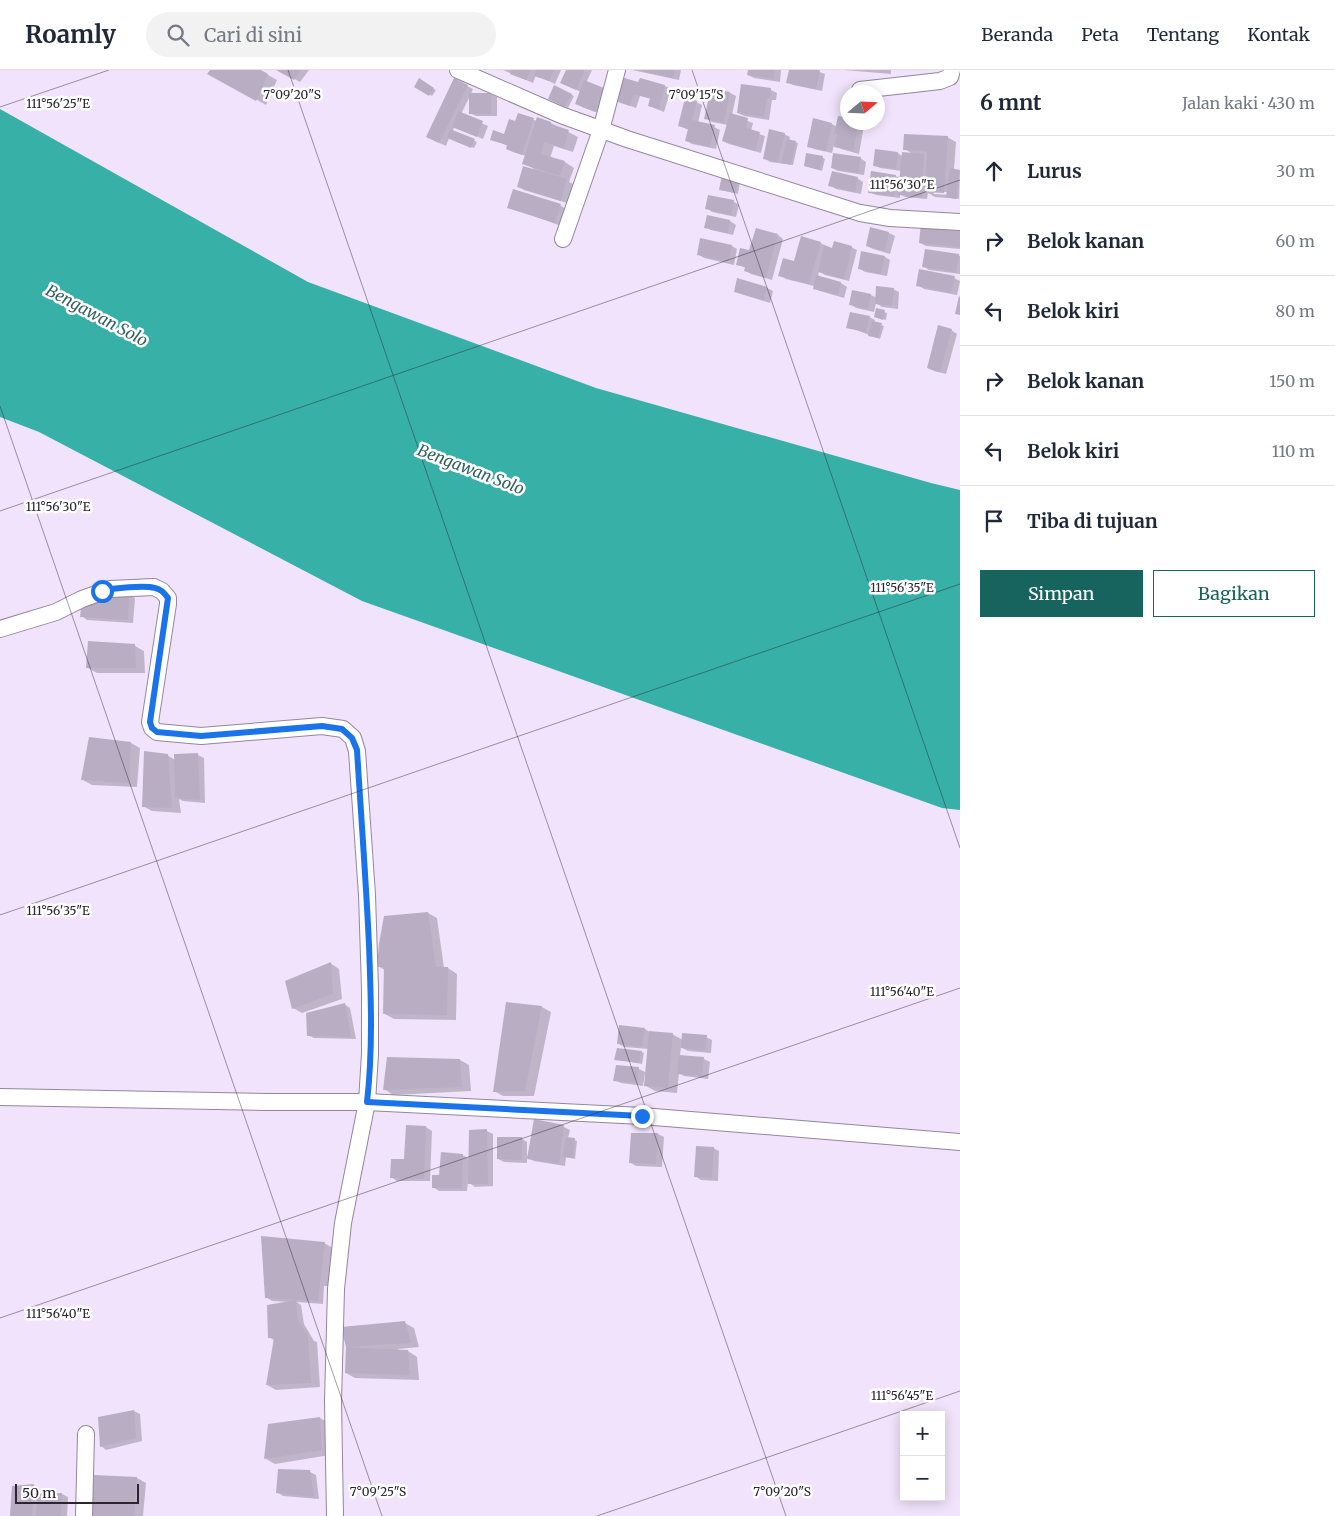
<!DOCTYPE html>
<html lang="id">
<meta charset="utf-8">
<style>
body{margin:0;font-family:Merriweather,serif;background:#f2f2f3;color:#1f2937}
.controls{position:absolute;right:15px;bottom:15px;display:grid;overflow:hidden;border-radius:0px;box-shadow:0 2px 12px #0003}
.controls button{width:45px;height:45px;display:grid;place-items:center;padding:0;border:0;border-bottom:1px solid #e0e1e3;background:#fff;color:#1f2937;font:25px sans-serif}
.compass{position:absolute;left:840px;top:15px;width:45px;height:45px;border-radius:50%;background:#fff;box-shadow:0 2px 12px #0003;rotate:71deg}
.scale{position:absolute;left:15px;bottom:12px;width:124px;box-sizing:border-box;padding-left:5px;border:2px solid #2a252e;border-top:0;font-size:14px;line-height:18px;white-space:nowrap;color:#2a252e;-webkit-text-stroke:4px #fff;paint-order:stroke}
.stop{position:absolute;width:15px;height:15px;margin:-11px;border:4px solid #1a73e8;border-radius:50%;background:#fff}
.stop.end{background:#1a73e8;border-color:#fff;box-shadow:0 1px 5px #0008}
.list{margin:0;padding:0;list-style:none}
h2{display:flex;justify-content:space-between;align-items:center;height:65px;margin:0;padding:0 20px;font-size:21px}
h2 small{font-size:16px;font-weight:400;color:#747a83}
.list li{display:grid;grid-template-columns:32px 1fr auto;gap:15px;align-items:center;box-sizing:border-box;height:70px;padding:0 20px;border-top:1px solid #e0e1e3}
.list b{display:block;font-size:19px;white-space:nowrap}
.list em{font-size:16px;font-style:normal;color:#747a83}
.actions{display:flex;gap:10px;padding:15px 20px}
.actions a{flex:1;padding:11px 0;border:1px solid #17645e;border-radius:0px;text-align:center;font-size:18px;color:#17645e}
.actions .main{background:#17645e;color:#fff}
.icon{flex:none;width:28px;height:28px;fill:none;stroke:currentColor;stroke-width:2;stroke-linecap:round;stroke-linejoin:round}
.map{position:relative;flex:none;width:960px;height:1446px;overflow:hidden}
header{display:flex;align-items:center;gap:30px;box-sizing:border-box;height:70px;padding:0 25px;background:#fff;border-bottom:1px solid #e0e1e3}
header strong{font-size:24px}
nav{display:flex;gap:28px;margin-inline-start:auto;font-size:18px}
.search{width:350px;height:45px;background:#f2f2f3;display:flex;align-items:center;gap:12px;box-sizing:border-box;padding:0 18px;border-radius:28px;color:#747a83;font-size:19px}
main{display:flex}
aside{flex:1;background:#fff}
.map>svg:first-child{display:block}
.water{fill:#37b0a7}
.shadow{fill:#0003;fill-rule:evenodd}
.building{fill:#b9adc4}
.lines{fill:none;stroke-linecap:round;stroke-linejoin:round}
.minor-casing{stroke:#92869c;stroke-width:18}
.minor{stroke:#fff;stroke-width:16}
.route{stroke:#1a73e8;stroke-width:6}
.ticks{fill:none;stroke:#2a252e;stroke-width:1;stroke-opacity:0.45}
.labels{text-anchor:middle;stroke-width:5;stroke-linejoin:round;paint-order:stroke}
.water-label{font-size:16px;font-style:italic;fill:#30625d;stroke:#fff}
.ticks-label{font-size:12px;text-anchor:middle;fill:#2a252e;stroke:#fff;stroke-width:5;stroke-linejoin:round;paint-order:stroke}
</style>
<header>
<strong>Roamly</strong>
<div class="search"><svg class="icon" aria-label="search" viewBox="0 0 24 24"><circle cx="10" cy="10" r="6"/><path d="M15 15l6 6"/></svg>Cari di sini</div>
<nav><a>Beranda</a><a>Peta</a><a>Tentang</a><a>Kontak</a></nav>
</header>
<main>
<div class="map">
<svg width="960" height="1446" viewBox="0 0 960 1446">
<rect width="100%" height="100%" fill="#f0e3fb"/>
<polygon class="water" points="0,39 308,212 596,318 931,413 960,420 960,740 942,738 362,531 39,362 0,347"/>
<g class="shadow">
<polygon points="212,0 259,0 277,10 266,35 209,3"/>
<polygon points="279,0 309,0 300,12"/>
<polygon points="503,0 561,0 555,14 536,5 533,13"/>
<polygon points="567,0 592,0 586,13 609,22 601,44 582,37 581,22 562,13"/>
<polygon points="632,0 681,0 679,10"/>
<polygon points="749,0 781,0 780,12 754,8 748,5"/>
<polygon points="790,0 814,0 825,4 822,21 793,15 788,12"/>
<polygon points="844,0 891,0 891,4"/>
<polygon points="640,9 665,16 671,19 664,42 649,36 651,29 640,26 636,38 617,31 639,14"/>
<polygon points="419,10 436,20 432,26 415,16"/>
<polygon points="467,16 473,19 471,24 491,24 497,27 497,46 476,46 470,43 470,26 461,44 488,56 483,69 455,57 452,61 477,72 474,78 449,68 446,76 433,70"/>
<polygon points="555,17 574,26 568,38 549,28"/>
<polygon points="712,19 730,23 736,26 732,45 753,53 751,61 765,66 761,83 729,74 723,71 728,55 712,52 706,48"/>
<polygon points="771,20 777,23 776,30 772,30 769,50 744,46 738,43"/>
<polygon points="696,32 702,35 698,53 714,57 720,60 716,79 692,74 687,71 689,60 680,56"/>
<polygon points="519,44 537,51 551,53 578,67 573,82 554,76 550,88 565,92 574,98 569,112 573,114 567,133 524,120 518,116 534,99 523,93 526,86 513,82 507,79 508,76 492,69 505,65 516,53"/>
<polygon points="848,52 859,52 864,55 859,84 841,79 834,75 832,83 814,79 808,76 832,54 837,57"/>
<polygon points="784,64 790,67 789,71 798,73 793,95 770,92 764,88"/>
<path d="M947,67l9,5 -2,28 6,1 -1,28 -24,-2 -7,-4 -1,6 -22,-2 -5,-3v4l-24,-3 -6,-3 26,-16 5,3v-8l-21,-3 -6,-3 24,-12 4,3 12,-1 -9,-6zM934,122h16v3l-16,-1z"/>
<polygon points="822,87 825,89 822,101 805,96"/>
<polygon points="860,88 866,92 864,105 838,101 832,98"/>
<polygon points="857,108 863,112 861,124 836,119 830,115"/>
<polygon points="740,111 738,124 722,120"/>
<polygon points="733,131 739,135 736,147 712,142 707,138"/>
<polygon points="560,135 566,139 561,156 509,137"/>
<polygon points="708,146 730,151 736,155 733,165 711,160 706,157"/>
<polygon points="922,153 954,159 953,162 960,162 960,179 926,176 920,173"/>
<polygon points="889,163 895,166 890,184 873,179 867,176"/>
<polygon points="778,165 783,169 772,210 751,204 745,200 746,198 737,194 750,182"/>
<polygon points="820,173 833,179 851,177 857,180 849,211 825,205 819,201 818,207 841,213 847,217 844,228 820,221 814,218 814,216 786,209 780,205"/>
<polygon points="732,176 737,179 734,195 704,188 698,184"/>
<polygon points="958,185 960,186 960,204 929,200 923,196"/>
<polygon points="885,187 890,190 887,206 865,202 859,198"/>
<polygon points="954,208 960,211 957,225 924,219 918,215"/>
<polygon points="738,210 767,218 773,221 770,233 741,224 735,221"/>
<polygon points="893,219 899,222 898,239 882,237 876,233 874,242 856,238 850,234 853,221 871,225 877,228"/>
<polygon points="877,240 887,243 886,250 878,248"/>
<polygon points="869,247 875,250 874,253 884,256 880,269 848,257"/>
<polygon points="951,260 957,264 946,304 934,301 928,298"/>
<polygon points="129,525 135,528 133,553 87,550 82,546"/>
<polygon points="135,576 144,581 145,603 97,603 88,598"/>
<polygon points="131,673 140,678 137,717 92,715 83,710"/>
<polygon points="167,685 175,690 175,685 198,685 204,688 205,733 183,731 179,729 181,743 152,741 143,736"/>
<polygon points="428,843 437,848 444,898 448,898 457,904 456,950 394,949 385,944 386,901 378,896"/>
<polygon points="330,893 339,899 342,929 302,943 293,938"/>
<polygon points="507,933 542,937 551,942 534,1026 503,1026 494,1021"/>
<polygon points="344,934 350,938 356,969 314,968 308,965"/>
<polygon points="645,959 651,963 672,964 683,970 706,967 712,970 711,983 688,981 681,977 680,986 704,989 710,992 708,1009 684,1006 679,1003 677,1023 655,1021 646,1016 647,1003 645,1003 643,1016 621,1013 615,1010 617,997 639,999 647,1003 649,979 624,977 618,973"/>
<polygon points="641,982 644,983 642,994 615,989"/>
<polygon points="460,990 469,995 471,1021 393,1025 384,1019"/>
<polygon points="426,1057 432,1061 430,1111 397,1111 391,1107 405,1090"/>
<polygon points="564,1057 570,1060 568,1068 577,1071 575,1089 566,1087 565,1096 534,1091 527,1087 527,1093 504,1092 498,1089 521,1068 527,1072 527,1086 529,1087"/>
<polygon points="487,1061 493,1064 493,1116 475,1117 468,1112 467,1121 439,1121 433,1117 462,1085 470,1089"/>
<polygon points="658,1064 664,1067 662,1097 636,1096 631,1093"/>
<polygon points="713,1078 719,1081 718,1111 701,1110 695,1106"/>
<polygon points="324,1173 333,1178 328,1216 324,1216 323,1234 297,1232 301,1235 304,1254 314,1271 317,1272 320,1317 276,1320 267,1315 275,1271 269,1267 288,1232 272,1231 266,1227"/>
<polygon points="405,1253 414,1258 419,1277 398,1279 398,1281 408,1281 417,1287 419,1310 355,1308 346,1303 347,1277"/>
<polygon points="134,1341 140,1344 142,1371 106,1380 101,1376"/>
<polygon points="320,1348 329,1353 330,1385 275,1394 266,1389"/>
<polygon points="310,1402 316,1405 319,1429 283,1426 277,1422"/>
<polygon points="137,1408 146,1413 143,1446 92,1446"/>
<polygon points="34,1416 40,1419 39,1425 62,1424 68,1427 67,1446 11,1446 13,1417"/>
</g>
<g class="building">
<polygon points="210,0 261,0 268,4 256,31 207,4"/>
<polygon points="276,0 301,0 294,10"/>
<polygon points="512,0 531,0 526,10 510,4"/>
<polygon points="536,0 554,0 549,11 534,6"/>
<polygon points="566,0 585,0 576,20 560,13"/>
<polygon points="637,0 675,0 673,8"/>
<polygon points="748,0 775,0 774,9 747,5"/>
<polygon points="789,0 820,0 816,19 786,13"/>
<polygon points="621,7 638,12 640,8 665,15 659,39 648,36 650,28 634,24 630,36 615,31"/>
<polygon points="419,8 434,18 429,26 414,17"/>
<polygon points="454,8 468,15 439,73 426,67"/>
<polygon points="584,10 604,18 595,42 575,34"/>
<polygon points="741,14 771,18 770,28 767,28 764,47 737,43"/>
<polygon points="554,15 572,24 565,37 548,29"/>
<polygon points="711,18 730,22 724,53 704,49"/>
<rect x="469" y="23" width="22" height="21"/>
<polygon points="685,28 697,31 692,50 715,55 710,77 685,71 688,59 678,56"/>
<polygon points="458,41 483,51 477,67 452,57"/>
<polygon points="518,43 534,48 522,85 506,79 507,75 490,70 493,60 504,64 509,49 515,51"/>
<polygon points="730,43 748,48 746,58 760,62 755,81 722,71"/>
<polygon points="838,46 848,48 848,52 858,52 854,81 834,77 837,64 834,64"/>
<polygon points="537,47 551,52 551,54 569,60 564,78 544,72 541,84 565,91 560,106 522,94"/>
<polygon points="813,48 832,53 826,81 807,77"/>
<polygon points="450,59 475,69 471,78 447,68"/>
<polygon points="769,59 785,63 778,92 763,89"/>
<polygon points="904,64 948,66 944,123 925,122 927,81 903,80"/>
<polygon points="787,69 796,71 791,95 781,93"/>
<polygon points="875,79 898,82 896,99 873,96"/>
<polygon points="902,82 924,84 922,127 898,125"/>
<polygon points="806,83 823,86 820,100 804,96"/>
<polygon points="833,83 861,87 858,103 831,98"/>
<polygon points="523,96 567,109 561,131 517,117"/>
<polygon points="950,98 960,100 956,129 946,127"/>
<polygon points="832,101 858,107 855,122 828,116"/>
<polygon points="871,101 896,105 894,126 868,123"/>
<polygon points="722,105 739,108 735,123 719,120"/>
<polygon points="513,119 561,134 555,153 507,138"/>
<polygon points="708,125 734,130 731,145 705,139"/>
<polygon points="707,145 730,150 728,163 704,158"/>
<polygon points="921,152 948,154 948,160 960,161 960,177 919,173"/>
<polygon points="870,157 889,162 885,181 866,176"/>
<polygon points="756,158 778,164 766,208 744,201 745,197 736,195 740,178 749,180"/>
<polygon points="801,166 821,172 809,214 778,206 783,188 794,191"/>
<polygon points="700,168 732,175 728,192 697,185"/>
<polygon points="834,171 852,176 844,209 818,202 824,175 832,178"/>
<polygon points="925,179 959,184 956,202 922,197"/>
<polygon points="861,181 885,186 881,204 858,199"/>
<polygon points="919,199 955,206 951,223 916,216"/>
<polygon points="816,205 841,212 838,225 813,219"/>
<polygon points="737,208 767,217 764,230 734,222"/>
<polygon points="876,216 894,218 892,236 875,234"/>
<polygon points="852,220 871,224 868,239 849,235"/>
<polygon points="959,226 960,227 960,245 955,244"/>
<polygon points="876,238 885,240 883,250 874,247"/>
<polygon points="850,242 870,246 866,262 846,258"/>
<polygon points="872,251 882,253 878,268 868,266"/>
<polygon points="938,255 952,259 940,302 927,298"/>
<polygon points="129,524 128,550 80,547 82,529"/>
<polygon points="88,571 135,574 136,598 86,598"/>
<polygon points="89,667 131,672 129,713 81,710"/>
<polygon points="144,681 168,684 172,738 142,737"/>
<polygon points="198,683 200,730 175,728 174,684"/>
<polygon points="428,842 436,897 448,897 447,945 383,944 384,897 377,897 379,874 384,846"/>
<polygon points="331,892 333,924 292,939 285,911"/>
<polygon points="506,932 542,936 525,1021 493,1022"/>
<polygon points="345,933 351,967 307,966 306,943"/>
<polygon points="619,955 645,958 642,977 617,974"/>
<polygon points="649,961 673,963 668,1018 644,1016"/>
<polygon points="682,963 707,965 705,981 681,978"/>
<polygon points="617,978 642,981 639,993 614,990"/>
<polygon points="679,985 704,987 702,1006 677,1004"/>
<polygon points="387,987 460,989 462,1017 383,1020"/>
<polygon points="616,995 639,997 637,1013 613,1011"/>
<polygon points="534,1049 564,1055 559,1094 527,1089"/>
<polygon points="406,1055 426,1056 424,1109 390,1108 391,1089 404,1089"/>
<polygon points="487,1059 488,1114 468,1114 469,1060"/>
<polygon points="631,1063 658,1063 656,1094 629,1093"/>
<polygon points="497,1067 522,1067 522,1090 497,1089"/>
<polygon points="566,1067 575,1068 573,1088 562,1087"/>
<polygon points="696,1076 714,1077 712,1108 694,1107"/>
<polygon points="441,1082 463,1084 462,1118 432,1118 432,1105 439,1105"/>
<polygon points="261,1166 325,1172 318,1231 265,1228"/>
<polygon points="296,1230 298,1250 308,1266 311,1313 266,1315 274,1268 268,1268 267,1235"/>
<polygon points="405,1251 411,1273 346,1277 408,1280 410,1305 345,1303 346,1277 341,1257"/>
<polygon points="134,1340 136,1368 100,1377 98,1347"/>
<polygon points="320,1347 322,1380 264,1389 268,1354"/>
<polygon points="278,1399 310,1400 314,1427 276,1423"/>
<polygon points="94,1405 137,1407 134,1446 91,1446"/>
<polygon points="34,1414 32,1446 10,1446 12,1416"/>
<polygon points="62,1423 61,1446 36,1446 38,1424"/>
</g>
<g class="lines">
<g class="minor-casing">
<g id="minor">
<polyline points="458,0 561,45 627,69 860,143 890,148 960,152"/>
<polyline points="860,20 940,11 950,7 952,0"/>
<polyline points="563,169 601,60 617,0"/>
<polyline points="0,559 56,542 82,529 110,519 154,517 162,521 168,528 168,534 150,652 152,658 157,662 201,666 322,656 343,659 353,668 357,681 367,825 370,918 370,984 367,1032 343,1153 336,1219 333,1331 335,1446"/>
<polyline points="0,1027 267,1032 367,1032 642,1046 960,1072"/>
<polyline points="84,1446 86,1364"/>
</g>
</g>
<use href="#minor" class="minor"/>
</g>
<g class="lines">
<path class="route" d="M102,521c11,-3 43,-6 53,-3 6,1 9,5 13,10l-18,124 2,6 5,4 44,4 121,-10 20,3 10,9 5,12c4,65 9,130 12,195 2,53 4,105 -2,157l275,14"/>
</g>
<path class="ticks" d="M288,0l498,1446M692,0l268,778M0,37l109,-37M0,336l382,1110M0,441l960,-331M0,845l960,-331M0,1248l960,-330M597,1446l363,-125"/>
<g class="labels">
<g class="water-label">
<text transform="translate(97 245) rotate(28)" y="6">Bengawan Solo</text>
<text transform="translate(471 399) rotate(21)" y="6">Bengawan Solo</text>
</g>
</g>
<g class="ticks-label">
<text x="292" y="29">7°09'20"S</text>
<text x="696" y="29">7°09'15"S</text>
<text x="58" y="38">111°56'25"E</text>
<text x="902" y="119">111°56'30"E</text>
<text x="58" y="441">111°56'30"E</text>
<text x="902" y="522">111°56'35"E</text>
<text x="58" y="845">111°56'35"E</text>
<text x="902" y="926">111°56'40"E</text>
<text x="58" y="1248">111°56'40"E</text>
<text x="902" y="1330">111°56'45"E</text>
<text x="378" y="1426">7°09'25"S</text>
<text x="782" y="1426">7°09'20"S</text>
</g>
</svg>
<div class="controls">
<button>+</button>
<button>−</button>
</div>
<svg class="compass" viewBox="-18 -18 36 36"><path d="M0-13l5 13h-10z" fill="#e53935"/><path d="M0 13l5-13h-10z" fill="#747a83"/></svg>
<div class="scale">50 m</div>
<div class="stop" style="left:102px;top:521px"></div>
<div class="stop end" style="left:642px;top:1046px"></div>
</div>
<aside>
<h2>6 mnt<small>Jalan kaki · 430 m</small></h2>
<ul class="list">
<li><svg class="icon" aria-label="ahead" viewBox="0 0 24 24"><path d="M12 20V5M6 11l6-6 6 6"/></svg><div><b>Lurus</b></div><em>30 m</em></li>
<li><svg class="icon" aria-label="right" viewBox="0 0 24 24"><path d="M7 20v-9h11M14 6l5 5-5 5"/></svg><div><b>Belok kanan</b></div><em>60 m</em></li>
<li><svg class="icon" aria-label="left" viewBox="0 0 24 24"><path d="M17 20v-9H6M10 6l-5 5 5 5"/></svg><div><b>Belok kiri</b></div><em>80 m</em></li>
<li><svg class="icon" aria-label="right" viewBox="0 0 24 24"><path d="M7 20v-9h11M14 6l5 5-5 5"/></svg><div><b>Belok kanan</b></div><em>150 m</em></li>
<li><svg class="icon" aria-label="left" viewBox="0 0 24 24"><path d="M17 20v-9H6M10 6l-5 5 5 5"/></svg><div><b>Belok kiri</b></div><em>110 m</em></li>
<li><svg class="icon" aria-label="arrive" viewBox="0 0 24 24"><path d="M6 21V4h12l-3 4 3 4H6"/></svg><div><b>Tiba di tujuan</b></div></li>
</ul>
<div class="actions"><a class="main">Simpan</a><a>Bagikan</a></div>
</aside>
</main>
